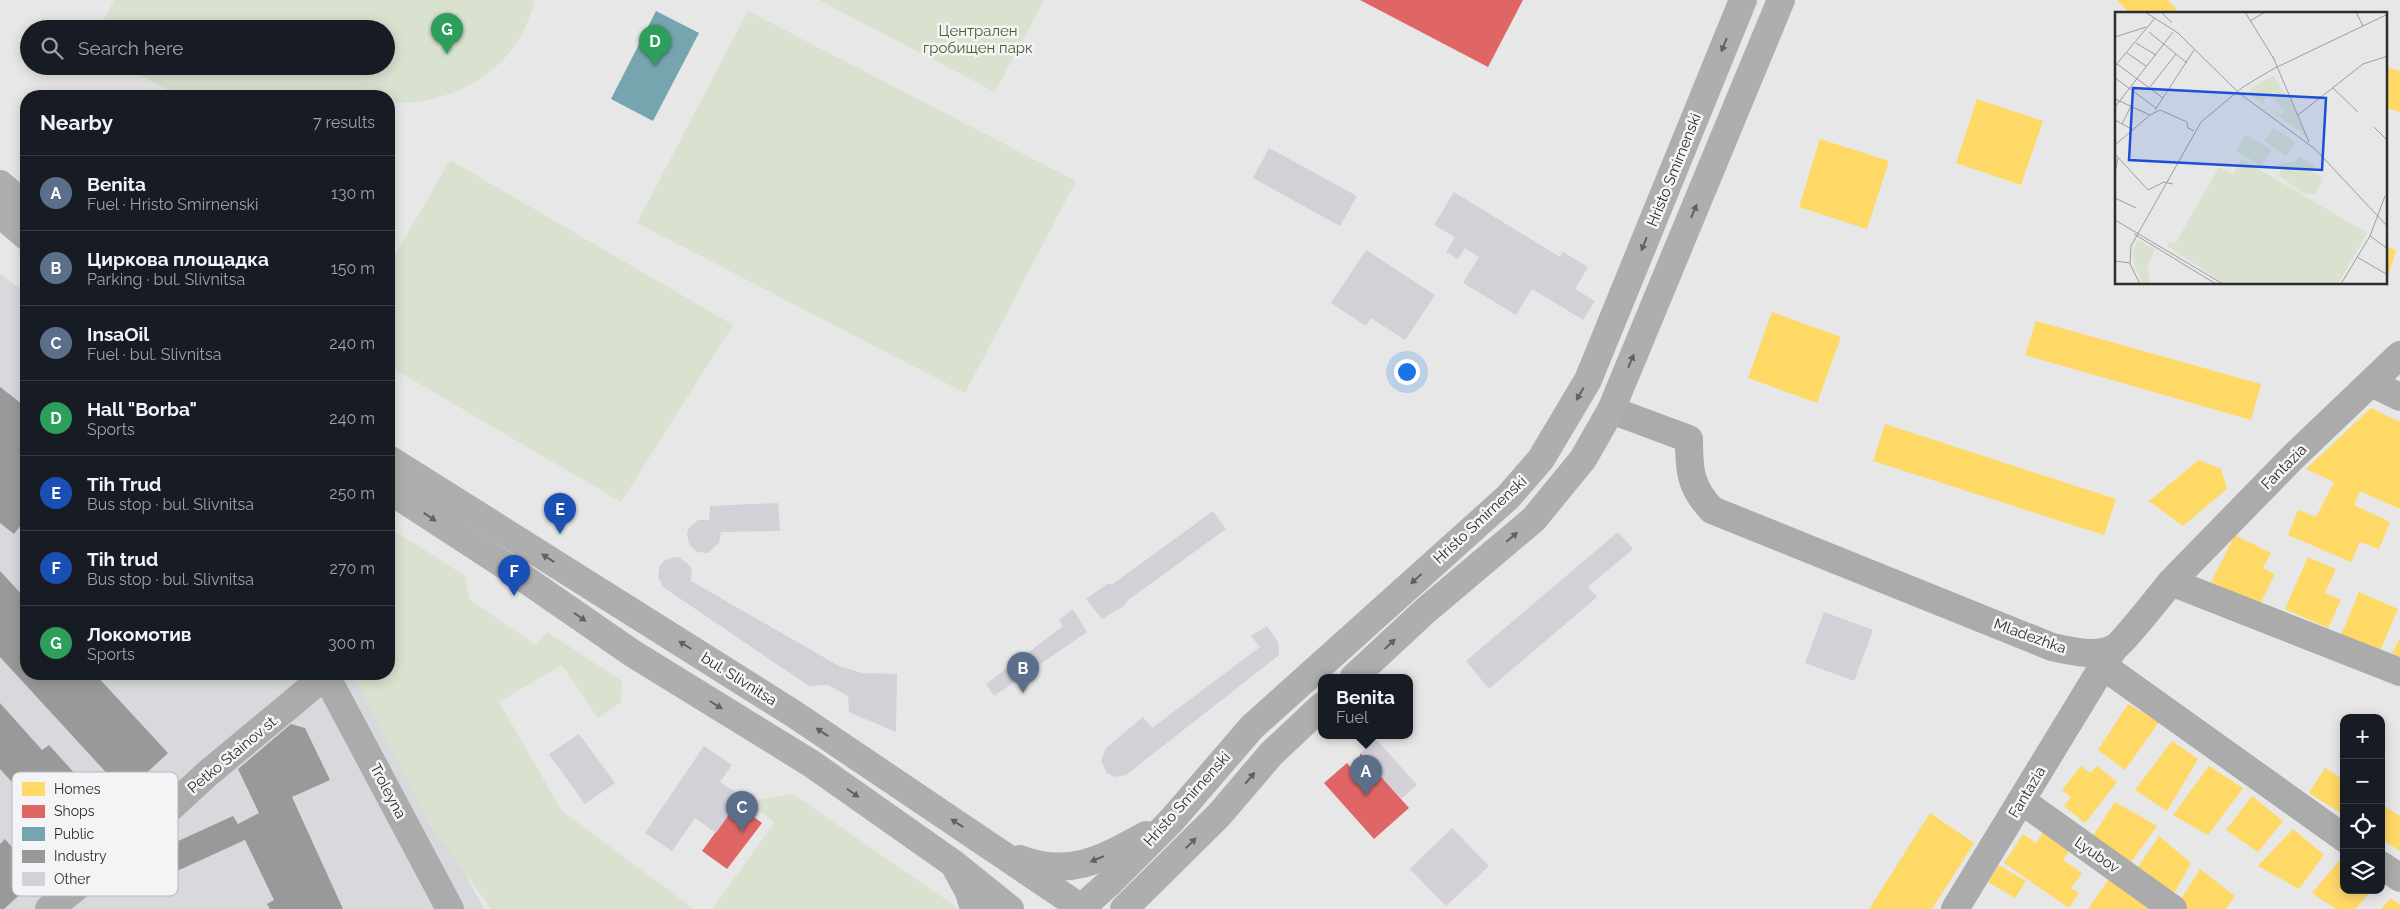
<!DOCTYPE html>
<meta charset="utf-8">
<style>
body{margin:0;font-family:Raleway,sans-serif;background:#242831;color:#f1f3f6}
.controls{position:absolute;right:15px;bottom:15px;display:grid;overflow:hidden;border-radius:10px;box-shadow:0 2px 12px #0003}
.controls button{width:45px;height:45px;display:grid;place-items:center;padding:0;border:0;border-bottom:1px solid #363941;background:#171b24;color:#f1f3f6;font:25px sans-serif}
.you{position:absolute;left:1406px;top:371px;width:18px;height:18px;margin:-12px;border:4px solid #fff;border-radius:50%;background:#1a73e8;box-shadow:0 0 0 8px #1a73e833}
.badge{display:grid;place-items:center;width:32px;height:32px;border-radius:50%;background:#ea580c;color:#fff;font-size:16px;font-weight:700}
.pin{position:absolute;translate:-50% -41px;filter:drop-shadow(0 1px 2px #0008)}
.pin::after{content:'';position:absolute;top:26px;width:18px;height:15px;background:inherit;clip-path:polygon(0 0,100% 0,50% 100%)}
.popup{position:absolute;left:1318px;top:674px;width:95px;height:65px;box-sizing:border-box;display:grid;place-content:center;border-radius:10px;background:#171b24;filter:drop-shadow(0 1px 4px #0005);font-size:16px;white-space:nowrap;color:#9ea1a6}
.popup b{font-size:19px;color:#f1f3f6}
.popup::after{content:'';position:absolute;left:50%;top:100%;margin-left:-10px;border:10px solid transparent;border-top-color:#171b24}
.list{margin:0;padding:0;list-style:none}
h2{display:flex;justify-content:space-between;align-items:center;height:65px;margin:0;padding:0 20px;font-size:21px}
h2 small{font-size:16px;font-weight:400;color:#9ea1a6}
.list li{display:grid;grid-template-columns:32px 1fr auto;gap:15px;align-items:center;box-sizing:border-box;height:75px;padding:0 20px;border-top:1px solid #363941}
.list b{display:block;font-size:19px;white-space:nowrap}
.list p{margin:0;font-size:16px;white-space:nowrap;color:#9ea1a6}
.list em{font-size:16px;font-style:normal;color:#9ea1a6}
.icon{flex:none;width:28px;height:28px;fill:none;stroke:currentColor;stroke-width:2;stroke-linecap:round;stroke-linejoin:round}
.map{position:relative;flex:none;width:2400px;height:909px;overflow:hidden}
.search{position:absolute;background:#171b24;box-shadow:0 2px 12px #0003;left:20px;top:20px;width:375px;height:55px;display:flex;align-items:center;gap:12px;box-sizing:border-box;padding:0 18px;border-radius:28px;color:#9ea1a6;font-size:19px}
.panel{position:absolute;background:#171b24;box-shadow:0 2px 12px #0003;left:20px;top:90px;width:375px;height:590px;border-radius:20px}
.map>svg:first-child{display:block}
.built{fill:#d7d9dd}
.green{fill:#d8e2cf}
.homes{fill:#ffd966}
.shops{fill:#e06666}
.public{fill:#76a5af}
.industry{fill:#999}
.building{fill:#d3d0d7}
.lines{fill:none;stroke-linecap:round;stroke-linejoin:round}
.minor{stroke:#ababac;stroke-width:28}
.major{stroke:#aeaeae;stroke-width:28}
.oneway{fill:#616161}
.labels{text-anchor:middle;stroke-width:5;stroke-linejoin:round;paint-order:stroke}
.park-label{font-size:15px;fill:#47602c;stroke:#f4f4f6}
.street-label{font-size:15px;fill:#2d2d2e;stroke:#f4f4f6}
.inset-road{fill:none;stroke:#9d9d9d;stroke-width:1}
.view{fill:#1d4ed8;fill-opacity:0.15;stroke:#1d4ed8;stroke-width:2.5}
.inset-edge{fill:none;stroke:#2d2d2e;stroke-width:2.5}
.key{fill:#f4f4f6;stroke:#b8b8ba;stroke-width:1}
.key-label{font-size:14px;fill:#2d2d2e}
</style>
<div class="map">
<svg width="2400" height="909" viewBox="0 0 2400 909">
<rect width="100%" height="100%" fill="#e7e7e7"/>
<polygon class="built" points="0,274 26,293 26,674 359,674 484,909 0,909"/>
<g class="green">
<path d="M114,0h421c-18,71 -77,103 -146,104v-8h-210l-56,-30h263v-37h-287z"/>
<polygon points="819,0 1044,0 995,92"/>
<polygon points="748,11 1076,181 965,393 637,223"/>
<polygon points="450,160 733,325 621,502 389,366 389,266"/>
<polygon points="389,527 465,576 470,600 536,645 547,632 622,681 621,702 598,718 562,665 499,702 562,811 694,909 491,909 429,823 353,674 389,674"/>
<polygon points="793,794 958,908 958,909 712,909 775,822 746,802"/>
</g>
<g class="homes">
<polygon points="2117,0 2168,0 2178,11 2175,14 2130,14"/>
<polygon points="2386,67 2400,71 2400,112 2386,108"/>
<polygon points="1977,99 2043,121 2021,185 1956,163"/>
<polygon points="1820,139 1889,161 1867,229 1799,207"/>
<polygon points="2386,247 2396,250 2387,280 2386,280"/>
<polygon points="1772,312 1841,337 1817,403 1748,378"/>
<polygon points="2036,321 2261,384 2251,420 2025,355"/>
<polygon points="2371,408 2400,422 2400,509 2360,491 2354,505 2390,522 2379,549 2360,542 2351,562 2288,535 2298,510 2316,517 2334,482 2306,469"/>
<polygon points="1885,424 2116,499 2104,535 1873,461"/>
<polygon points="2199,460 2221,469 2227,489 2183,526 2149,501"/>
<polygon points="2235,535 2271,553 2263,568 2275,574 2259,606 2211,582"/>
<polygon points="2308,557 2336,569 2325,593 2341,600 2328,628 2285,609"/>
<polygon points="2359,592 2398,609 2380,651 2341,635"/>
<polygon points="2400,638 2400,657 2392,653"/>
<polygon points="2128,704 2159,722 2125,770 2098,750"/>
<polygon points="2172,741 2198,759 2167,811 2135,790"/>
<polygon points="2081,766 2090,773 2097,766 2117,782 2085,823 2064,806 2071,797 2062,790"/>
<polygon points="2209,766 2243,788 2208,835 2173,815"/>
<polygon points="2325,768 2344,780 2344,815 2309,793"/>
<polygon points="2252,796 2283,821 2258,852 2226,830"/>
<polygon points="2115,802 2157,826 2129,865 2089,842"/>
<polygon points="2381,804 2400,816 2400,851 2381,839"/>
<polygon points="1930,813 1974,843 1932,909 1869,909"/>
<polygon points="2293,829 2324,855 2299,889 2258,866"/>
<polygon points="2044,831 2070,849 2063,860 2082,873 2071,888 2079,893 2069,908 2004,863 2023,834 2036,843"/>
<polygon points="2159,836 2191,863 2171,899 2134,873"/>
<polygon points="2339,861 2344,865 2344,890 2371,890 2356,909 2336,909 2312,893"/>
<polygon points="1999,865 2026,881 2015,898 1988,882"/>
<polygon points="2200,869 2235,896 2226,909 2186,909 2178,904"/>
<polygon points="2111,876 2152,909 2088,909"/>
<polygon points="2391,898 2400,905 2400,909 2381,909"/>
</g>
<g class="shops">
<polygon points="1360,0 1523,0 1488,67"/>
<polygon points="1360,753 1409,808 1374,839 1324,783 1347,763 1360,778"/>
<polygon points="736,804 762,823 727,869 702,851"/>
</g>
<polygon class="public" points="656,11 699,33 653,121 611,99"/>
<g class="industry">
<polygon points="0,387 26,407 26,518 14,534 0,523"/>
<polygon points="0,571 26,599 26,674 95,674 168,753 125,793 0,657"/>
<polygon points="0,703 42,750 49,745 114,817 62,863 15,812 28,800 0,769"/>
<polygon points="291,724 305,728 330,780 292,797 343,909 270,909 267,904 274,900 245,840 177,871 165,847 233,816 238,824 259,813 238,769"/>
<polygon points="5,839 38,878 4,909 0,909 0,844"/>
</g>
<g class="building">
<polygon points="1269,148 1357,196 1340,226 1253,178"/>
<polygon points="1454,192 1560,257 1563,252 1588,267 1575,289 1595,301 1583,320 1532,289 1516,315 1463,283 1479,257 1465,248 1458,259 1446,252 1455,237 1434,225"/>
<polygon points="1366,250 1435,295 1405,340 1371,318 1366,326 1331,303"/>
<polygon points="778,503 780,531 721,532 719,543 708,553 697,552 689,544 687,533 689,528 698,520 709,520 710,506"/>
<polygon points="1213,511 1226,529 1128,600 1124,606 1102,619 1086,599 1107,584 1113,584"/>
<polygon points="1618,532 1633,549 1588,587 1597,597 1489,689 1466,661"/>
<polygon points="674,557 680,558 689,565 692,570 691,581 839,666 862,673 897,674 896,732 849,712 848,696 828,685 809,686 663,587 658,577 660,565 664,561"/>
<polygon points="1073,609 1087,632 994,696 986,684 1063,626 1059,620"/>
<polygon points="1824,612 1873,630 1854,681 1805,663"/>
<polygon points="1267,626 1278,642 1279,655 1126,775 1116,777 1107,773 1101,761 1106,748 1143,717 1152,728 1260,647 1251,636"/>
<polygon points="579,734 615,783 585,804 549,754"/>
<polygon points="1376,739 1417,785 1401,799 1360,753"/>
<polygon points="704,746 732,765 720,782 742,796 716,833 695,818 672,851 645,833"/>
<polygon points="1452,828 1489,866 1446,906 1410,869"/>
</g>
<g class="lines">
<g class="minor">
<polyline points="2371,383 2400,397"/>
<path d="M1611,410l78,29c0,31 1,48 23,71l340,137c19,4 42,10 61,2 8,-4 49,-56 58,-67l229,90"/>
<polyline points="2171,582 2294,456 2400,355"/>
<polyline points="2103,666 2344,838"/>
<polyline points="325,674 450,909"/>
<polyline points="2022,801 2173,909"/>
<polyline points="2381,865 2400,878"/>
<polyline points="49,909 141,835 207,774 326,675"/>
<polyline points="1955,909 2114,648"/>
</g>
<g class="major">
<polyline points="0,184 26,206"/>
<polyline points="0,214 26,236"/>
<polyline points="389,459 794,714 1083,909"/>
<polyline points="389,490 512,570 632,653 812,764 954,864 1010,909"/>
<polyline points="1354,677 1425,611 1534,519 1583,459 1611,410 1781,0"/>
<path d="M1020,859c50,19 82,0 126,-24"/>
<polyline points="957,870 969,892 974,909"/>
<polyline points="1080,909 1108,884 1171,821 1252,727 1508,497 1541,459 1588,380 1743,0"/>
<polyline points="1124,909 1219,815 1271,754 1322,706"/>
</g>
</g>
<defs><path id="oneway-solid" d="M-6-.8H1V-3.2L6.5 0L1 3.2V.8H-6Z" transform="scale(1.25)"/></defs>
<g class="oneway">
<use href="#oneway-solid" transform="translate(1724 45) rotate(112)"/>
<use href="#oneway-solid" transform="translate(1694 211) rotate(-67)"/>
<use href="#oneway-solid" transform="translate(1644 244) rotate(112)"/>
<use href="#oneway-solid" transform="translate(1631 361) rotate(-67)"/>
<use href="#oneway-solid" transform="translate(1580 394) rotate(120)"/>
<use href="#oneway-solid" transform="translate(430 517) rotate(33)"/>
<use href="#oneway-solid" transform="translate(1512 537) rotate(-40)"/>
<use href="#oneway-solid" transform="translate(548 558) rotate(-147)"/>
<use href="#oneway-solid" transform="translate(1416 579) rotate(138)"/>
<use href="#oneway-solid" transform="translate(580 617) rotate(35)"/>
<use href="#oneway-solid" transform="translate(1390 644) rotate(-43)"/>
<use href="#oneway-solid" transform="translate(685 645) rotate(-148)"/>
<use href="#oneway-solid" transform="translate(716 705) rotate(32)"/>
<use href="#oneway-solid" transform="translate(822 732) rotate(-146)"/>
<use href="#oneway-solid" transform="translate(1250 778) rotate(-50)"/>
<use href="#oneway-solid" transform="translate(853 793) rotate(35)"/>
<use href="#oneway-solid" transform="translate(957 823) rotate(-146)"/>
<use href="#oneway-solid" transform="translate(1191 843) rotate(-45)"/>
<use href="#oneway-solid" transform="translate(1097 859) rotate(157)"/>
</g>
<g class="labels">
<g class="park-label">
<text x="978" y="36">Централен<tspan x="978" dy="17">гробищен парк</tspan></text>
</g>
<g class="street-label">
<text transform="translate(1674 170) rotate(-68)" y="5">Hristo Smirnenski</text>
<text transform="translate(2284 467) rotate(-45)" y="5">Fantazia</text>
<text transform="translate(1480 520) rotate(-43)" y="5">Hristo Smirnenski</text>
<text transform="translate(2030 636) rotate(20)" y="5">Mladezhka</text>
<text transform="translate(739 679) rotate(32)" y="5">bul. Slivnitsa</text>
<text transform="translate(233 754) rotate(-40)" y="5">Petko Stainov st.</text>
<text transform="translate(388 791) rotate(62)" y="5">Troleyna</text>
<text transform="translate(2027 792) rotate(-59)" y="5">Fantazia</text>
<text transform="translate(1187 799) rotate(-48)" y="5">Hristo Smirnenski</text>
<text transform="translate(2097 855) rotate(35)" y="5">Lyubov</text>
</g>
</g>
<g transform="translate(2115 12)">
<rect width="272" height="272" fill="#e7e7e7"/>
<path d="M158,63l18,28 15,33 -31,-23 2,-3 3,5 5,-3 -16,-18 -6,7 2,2h-3l-13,-9 1,-5zM159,116l21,14 -9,14 -22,-15zM131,123l26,15 -10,16 -26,-15zM184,144l16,10 -3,5 12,7 -9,16h-10l-26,-18 2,-12 15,-3zM127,147l125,74 -29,51h-113l-58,-38 3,-4 5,2 44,-77 14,7zM23,228l17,9 -8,19 3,16h-8l-8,-21 -1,-13z" fill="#d8e2cf"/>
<path class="inset-road" d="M30,0l33,21 61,60 76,56 73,78M46,0l11,11M130,0l29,47M241,0l7,14M135,9l15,-9M34,20l38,31M0,25l31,-10M21,31l20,12M12,41l19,13M158,45l36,85M2,52l46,34M0,54l40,-48M0,66l41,30M35,75l26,-33M218,76l25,24M0,87l35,16 10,-5 27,12 1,6 6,3M0,95l58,-75M40,98l39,-60M183,103l65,-51 25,-8M0,108l18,10M7,112l9,-18M259,115l14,14M0,133l35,-30M0,142l33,36 16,-8 9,2M0,161l3,-15M0,186l21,10M0,208l108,64M19,222l82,50M255,224l18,13M242,245l31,18M0,249l15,2M25,272l-10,-20 1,-18 70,-124 42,-35 30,-18 115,-55M226,272l29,-48 15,-40"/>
<path class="view" d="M18,76l193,10 -4,72 -193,-10z"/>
<rect width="272" height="272" class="inset-edge"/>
</g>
<rect x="12" y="772" width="166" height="124" rx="8" class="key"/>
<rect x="22" y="782" width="23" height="14" fill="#ffd966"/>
<rect x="22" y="805" width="23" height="13" fill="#e06666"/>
<rect x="22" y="827" width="23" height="14" fill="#76a5af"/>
<rect x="22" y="850" width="23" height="13" fill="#999"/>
<rect x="22" y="872" width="23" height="14" fill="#d3d0d7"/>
<g class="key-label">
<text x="54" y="794">Homes</text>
<text x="54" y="816">Shops</text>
<text x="54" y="839">Public</text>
<text x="54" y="861">Industry</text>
<text x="54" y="884">Other</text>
</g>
</svg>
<div class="controls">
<button>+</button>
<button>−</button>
<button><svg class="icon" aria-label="locate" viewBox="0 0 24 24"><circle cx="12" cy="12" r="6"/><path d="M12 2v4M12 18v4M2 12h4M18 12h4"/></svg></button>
<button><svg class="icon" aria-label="layers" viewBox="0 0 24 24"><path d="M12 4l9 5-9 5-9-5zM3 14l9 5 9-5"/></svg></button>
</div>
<div class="you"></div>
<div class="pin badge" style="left:1366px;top:796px;background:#5c6f8a">A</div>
<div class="popup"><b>Benita</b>Fuel</div>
<div class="pin badge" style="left:1023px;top:693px;background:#5c6f8a">B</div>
<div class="pin badge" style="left:742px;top:832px;background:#5c6f8a">C</div>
<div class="pin badge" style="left:655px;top:66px;background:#2e9e5b">D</div>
<div class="pin badge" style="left:560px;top:534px;background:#1a4fb4">E</div>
<div class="pin badge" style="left:514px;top:596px;background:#1a4fb4">F</div>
<div class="pin badge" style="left:447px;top:54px;background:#2e9e5b">G</div>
<div class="search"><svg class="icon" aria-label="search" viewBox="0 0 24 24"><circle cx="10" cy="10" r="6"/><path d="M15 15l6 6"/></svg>Search here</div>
<section class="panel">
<h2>Nearby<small>7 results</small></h2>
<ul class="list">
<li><span class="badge" style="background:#5c6f8a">A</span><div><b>Benita</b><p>Fuel · Hristo Smirnenski</p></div><em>130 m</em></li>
<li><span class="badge" style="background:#5c6f8a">B</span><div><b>Циркова площадка</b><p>Parking · bul. Slivnitsa</p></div><em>150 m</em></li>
<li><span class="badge" style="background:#5c6f8a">C</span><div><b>InsaOil</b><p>Fuel · bul. Slivnitsa</p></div><em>240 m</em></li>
<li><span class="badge" style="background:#2e9e5b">D</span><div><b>Hall &quot;Borba&quot;</b><p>Sports</p></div><em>240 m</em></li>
<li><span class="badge" style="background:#1a4fb4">E</span><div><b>Tih Trud</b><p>Bus stop · bul. Slivnitsa</p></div><em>250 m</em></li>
<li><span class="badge" style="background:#1a4fb4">F</span><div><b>Tih trud</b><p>Bus stop · bul. Slivnitsa</p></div><em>270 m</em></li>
<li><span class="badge" style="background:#2e9e5b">G</span><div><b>Локомотив</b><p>Sports</p></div><em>300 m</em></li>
</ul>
</section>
</div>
